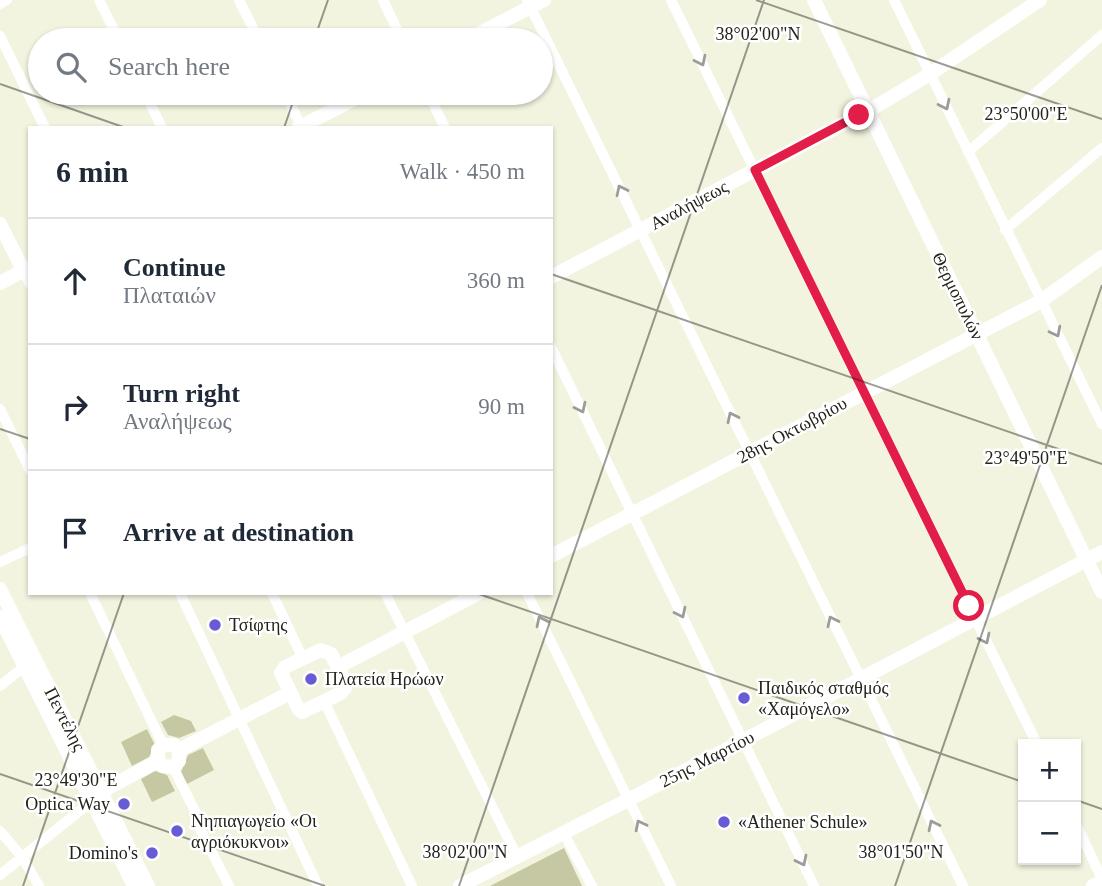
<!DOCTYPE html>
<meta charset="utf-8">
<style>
body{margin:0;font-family:"Times New Roman",serif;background:#f2f2f3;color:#1f2937}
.controls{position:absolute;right:21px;bottom:21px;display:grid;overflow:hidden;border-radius:0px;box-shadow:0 2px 5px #0004}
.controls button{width:63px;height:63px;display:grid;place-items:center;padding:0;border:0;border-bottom:2px solid #e0e1e3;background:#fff;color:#1f2937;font:35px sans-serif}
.stop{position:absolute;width:21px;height:21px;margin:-16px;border:5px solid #e11d48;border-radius:50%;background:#fff}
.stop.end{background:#e11d48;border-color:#fff;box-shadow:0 2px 7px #0008}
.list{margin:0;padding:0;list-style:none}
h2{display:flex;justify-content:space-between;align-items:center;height:91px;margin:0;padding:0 28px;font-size:30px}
h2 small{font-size:23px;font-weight:400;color:#747a83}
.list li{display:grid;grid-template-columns:46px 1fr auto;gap:21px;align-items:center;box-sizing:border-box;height:126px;padding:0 28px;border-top:2px solid #e0e1e3}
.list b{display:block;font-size:26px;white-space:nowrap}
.list p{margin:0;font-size:23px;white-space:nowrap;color:#747a83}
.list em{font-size:23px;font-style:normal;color:#747a83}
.icon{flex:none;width:38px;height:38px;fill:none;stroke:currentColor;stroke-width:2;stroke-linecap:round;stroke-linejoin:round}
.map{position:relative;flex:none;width:1102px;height:886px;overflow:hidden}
.search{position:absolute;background:#fff;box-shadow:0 2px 5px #0004;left:28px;top:28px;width:525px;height:77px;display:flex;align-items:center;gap:18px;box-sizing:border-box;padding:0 24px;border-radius:38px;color:#747a83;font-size:26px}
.panel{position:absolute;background:#fff;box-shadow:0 2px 5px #0004;left:28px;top:126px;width:525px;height:469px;border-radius:0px}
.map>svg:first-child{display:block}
.green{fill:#c6c8a3}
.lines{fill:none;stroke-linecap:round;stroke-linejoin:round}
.street{stroke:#fff;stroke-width:10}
.secondary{stroke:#fff;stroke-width:14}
.oneway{stroke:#9c9c99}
.route{stroke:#e11d48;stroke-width:9}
.ticks{fill:none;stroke:#23231c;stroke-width:2;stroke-opacity:0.45}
.poi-dot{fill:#675cd6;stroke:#fff;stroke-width:2.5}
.labels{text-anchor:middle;stroke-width:5;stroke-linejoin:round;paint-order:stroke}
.street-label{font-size:18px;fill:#23231c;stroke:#fff}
.poi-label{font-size:18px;fill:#23231c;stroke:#fff;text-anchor:start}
.ticks-label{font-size:18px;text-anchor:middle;fill:#23231c;stroke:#fff;stroke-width:5;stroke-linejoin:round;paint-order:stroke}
</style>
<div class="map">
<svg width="1102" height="886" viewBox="0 0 1102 886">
<rect width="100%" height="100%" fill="#f3f4df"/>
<g class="green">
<polygon points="174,715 191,721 196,731 179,738 168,735 161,722"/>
<polygon points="147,729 155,745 149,757 132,766 121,742"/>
<polygon points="203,748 214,770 187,784 181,772 188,755"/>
<polygon points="155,771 167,775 175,791 152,802 141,779"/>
<polygon points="564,848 582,886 490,886"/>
</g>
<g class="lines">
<g class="street">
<polyline points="99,0 119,40"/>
<polyline points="239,0 259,40"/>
<polyline points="383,0 402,40"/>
<polyline points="527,0 963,886"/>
<polyline points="671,0 1037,744"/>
<polyline points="894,0 1102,424"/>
<polyline points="0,4 7,0"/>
<polyline points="0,36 45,128"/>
<polyline points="145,93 162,128"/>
<polyline points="285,93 302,128"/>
<polyline points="428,93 445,128"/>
<polyline points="968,152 1102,35"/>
<polyline points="1005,230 1102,148"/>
<polyline points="23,270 30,284"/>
<polyline points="551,347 814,886"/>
<polyline points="0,409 30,470"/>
<polyline points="0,562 30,548"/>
<polyline points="90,593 163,745"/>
<polyline points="180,593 318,886"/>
<polyline points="272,593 303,659"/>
<polyline points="385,593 517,856"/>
<polyline points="527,593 671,886"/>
<polyline points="0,686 25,666"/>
<polyline points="324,701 412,886"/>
<polyline points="173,767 196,813 196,821 229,886"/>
<polyline points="1076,824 1102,879"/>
<polyline points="0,831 22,857 39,886"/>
<polyline points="563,832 592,886"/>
<polyline points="0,875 92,801"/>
</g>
<g class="secondary">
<polyline points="814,0 1102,592"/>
<polyline points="467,40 544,0"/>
<polyline points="298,128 366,93"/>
<polyline points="0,224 23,270"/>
<polyline points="551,277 875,107 930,74 1040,0"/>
<polyline points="0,283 30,267"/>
<polyline points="551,556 1041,301 1102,257"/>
<polyline points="0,589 148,886"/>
<polyline points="0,617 134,886"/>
<polygon points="321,650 331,654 345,682 345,688 341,693 302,712 299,710 281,673 285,667"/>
<polyline points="338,667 479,593"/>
<polyline points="179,750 290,693"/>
<polyline points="158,761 163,766 173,767 179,761 179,750"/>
<polyline points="158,761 158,750 164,745 174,745 179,750"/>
<polyline points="93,792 106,789 158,761"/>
<polyline points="460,886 733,746 1102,552"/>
<polyline points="1093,886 1102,882"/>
</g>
</g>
<defs><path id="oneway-chevron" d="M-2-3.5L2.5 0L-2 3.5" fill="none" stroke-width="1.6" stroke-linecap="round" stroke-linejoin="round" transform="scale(1.75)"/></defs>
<g class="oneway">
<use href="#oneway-chevron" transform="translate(701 61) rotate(64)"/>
<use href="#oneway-chevron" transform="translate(945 105) rotate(64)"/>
<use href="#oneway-chevron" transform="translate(621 190) rotate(-116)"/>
<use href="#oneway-chevron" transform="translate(1056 332) rotate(63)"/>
<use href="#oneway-chevron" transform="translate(581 408) rotate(64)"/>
<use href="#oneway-chevron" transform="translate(732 417) rotate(-116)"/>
<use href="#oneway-chevron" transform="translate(681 613) rotate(64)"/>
<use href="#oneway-chevron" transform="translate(541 621) rotate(-116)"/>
<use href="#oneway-chevron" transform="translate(832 621) rotate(-116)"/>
<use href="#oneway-chevron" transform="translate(985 639) rotate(64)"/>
<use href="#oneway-chevron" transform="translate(640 825) rotate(-117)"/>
<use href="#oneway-chevron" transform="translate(933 825) rotate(-116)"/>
<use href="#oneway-chevron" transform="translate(802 861) rotate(64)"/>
</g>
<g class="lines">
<polyline class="route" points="859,115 755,170 969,606"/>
</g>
<path class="ticks" d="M756,0l346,119M314,40l14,-40M0,84l126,44M284,128l12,-35M551,274l551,190M0,429l30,10M476,593l547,189M0,774l325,112M1076,800l26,9M23,886l101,-293M459,886l305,-886M895,886l207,-601"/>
<g class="poi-dot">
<circle cx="215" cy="625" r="7"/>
<circle cx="311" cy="679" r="7"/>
<circle cx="744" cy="698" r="7"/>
<circle cx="124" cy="804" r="7"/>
<circle cx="724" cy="822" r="7"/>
<circle cx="177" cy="831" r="7"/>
<circle cx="152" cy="853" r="7"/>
</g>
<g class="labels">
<g class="street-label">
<text transform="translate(689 205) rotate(-28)" y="6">Αναλήψεως</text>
<text transform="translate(958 296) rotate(64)" y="6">Θερμοπυλών</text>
<text transform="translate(792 430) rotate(-28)" y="6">28ης Οκτωβρίου</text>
<text transform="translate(65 719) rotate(63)" y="6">Πεντέλης</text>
<text transform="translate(707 759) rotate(-27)" y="6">25ης Μαρτίου</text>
</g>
<g class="poi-label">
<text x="229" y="631">Τσίφτης</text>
<text x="325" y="685">Πλατεία Ηρώων</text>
<text x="758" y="694">Παιδικός σταθμός<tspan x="758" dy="21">«Χαμόγελο»</tspan></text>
<text x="110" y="810" text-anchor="end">Optica Way</text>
<text x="191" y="827">Νηπιαγωγείο «Οι<tspan x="191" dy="21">αγριόκυκνοι»</tspan></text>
<text x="738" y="828">«Athener Schule»</text>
<text x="138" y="859" text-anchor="end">Domino's</text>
</g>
</g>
<g class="ticks-label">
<text x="758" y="40">38°02'00"N</text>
<text x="1026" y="120">23°50'00"E</text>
<text x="1026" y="464">23°49'50"E</text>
<text x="76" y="786">23°49'30"E</text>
<text x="465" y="858">38°02'00"N</text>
<text x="901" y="858">38°01'50"N</text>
</g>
</svg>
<div class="controls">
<button>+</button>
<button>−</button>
</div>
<div class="stop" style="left:969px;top:606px"></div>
<div class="stop end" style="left:859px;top:115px"></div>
<div class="search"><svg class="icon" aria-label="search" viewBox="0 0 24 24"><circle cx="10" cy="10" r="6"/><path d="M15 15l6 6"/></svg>Search here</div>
<section class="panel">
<h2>6 min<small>Walk · 450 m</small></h2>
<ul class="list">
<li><svg class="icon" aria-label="ahead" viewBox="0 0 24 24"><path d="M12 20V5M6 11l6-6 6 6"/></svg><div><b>Continue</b><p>Πλαταιών</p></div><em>360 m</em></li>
<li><svg class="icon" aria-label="right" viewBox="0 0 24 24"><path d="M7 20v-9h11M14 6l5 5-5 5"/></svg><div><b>Turn right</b><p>Αναλήψεως</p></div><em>90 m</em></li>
<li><svg class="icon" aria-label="arrive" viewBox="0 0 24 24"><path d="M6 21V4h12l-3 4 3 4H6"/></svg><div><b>Arrive at destination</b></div></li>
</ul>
</section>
</div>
